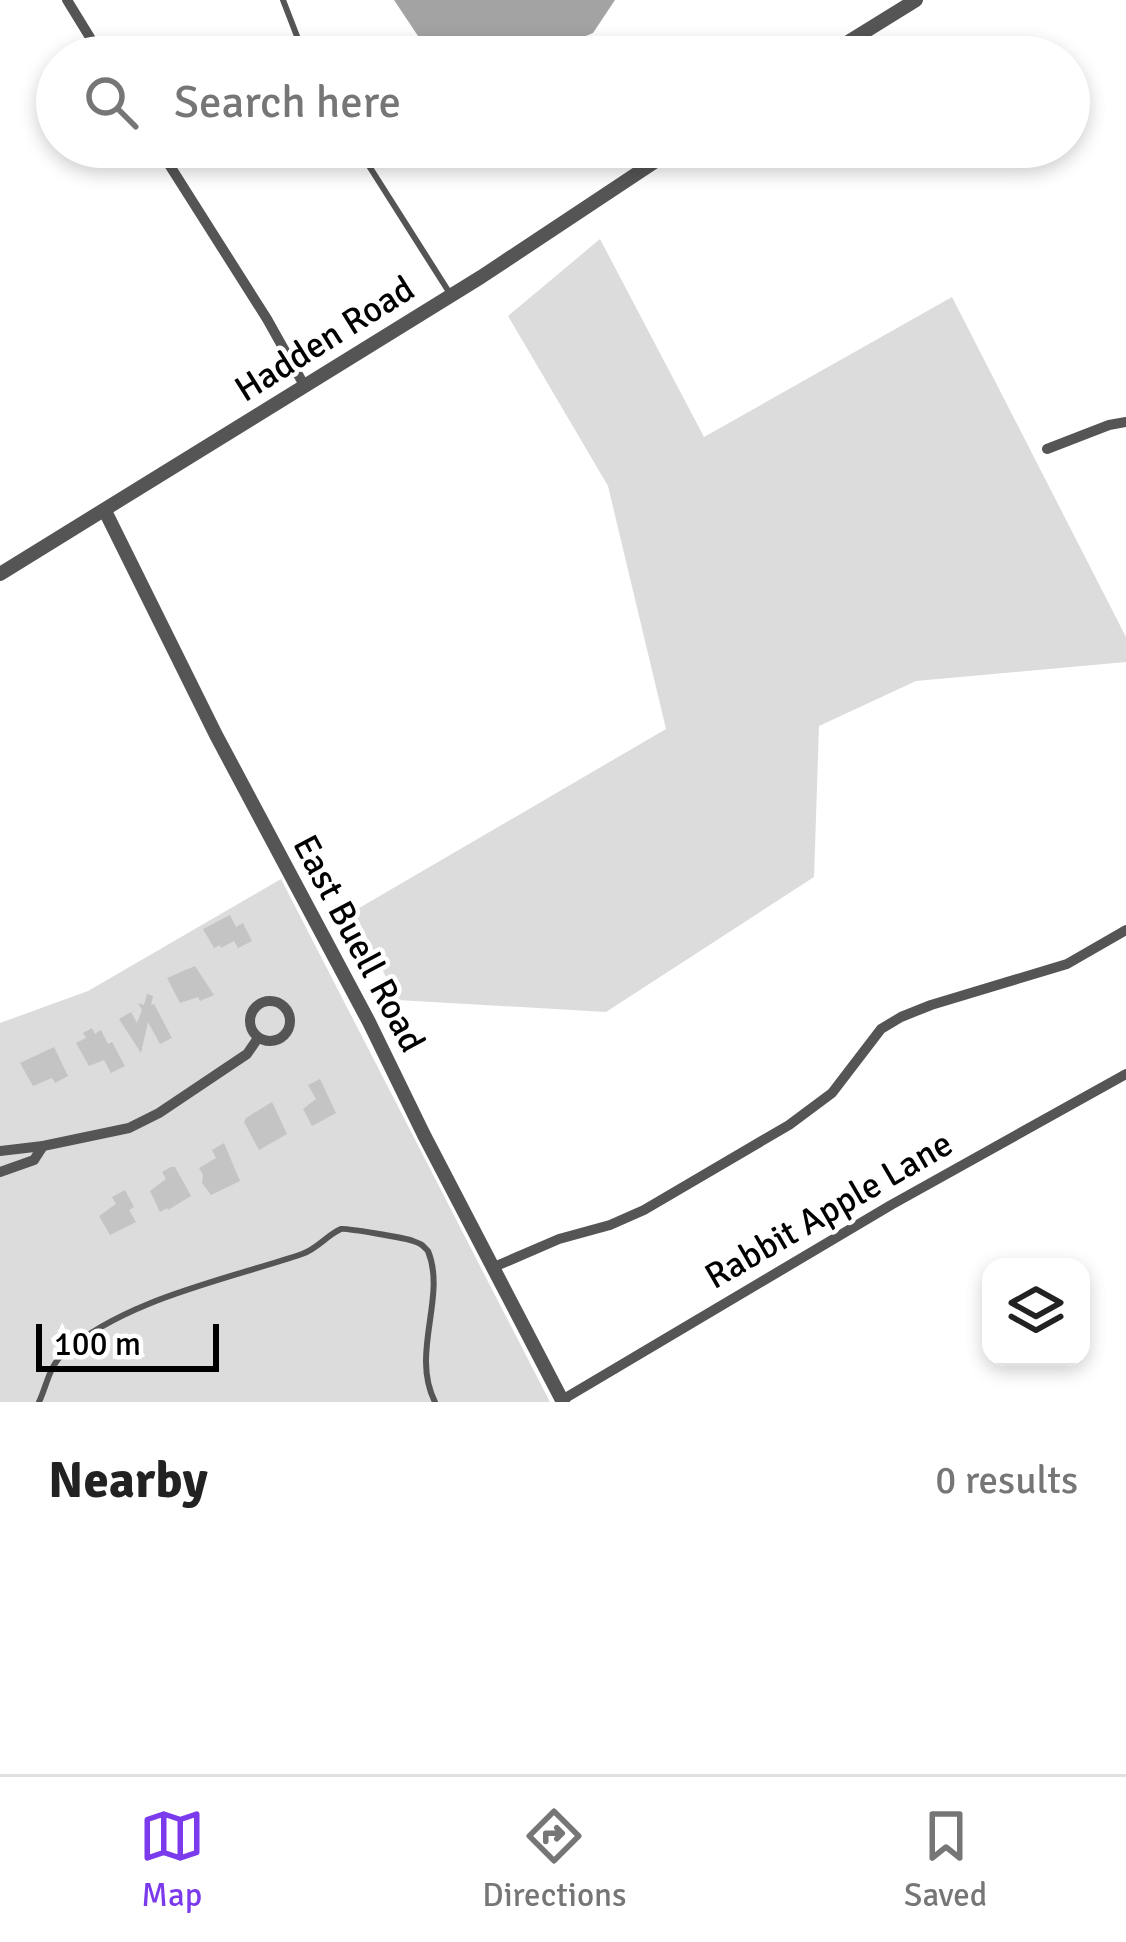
<!DOCTYPE html>
<style>
body{margin:0;font-family:Signika,sans-serif;background:#f6f6f6;color:#222}
.controls{position:absolute;right:36px;bottom:36px;display:grid;overflow:hidden;border-radius:24px;box-shadow:0 6px 18px #0003}
.controls button{width:108px;height:108px;display:grid;place-items:center;padding:0;border:0;border-bottom:3px solid #e0e0e0;background:#fff;color:#222;font:60px sans-serif}
.scale{position:absolute;left:36px;bottom:30px;width:183px;box-sizing:border-box;padding-left:12px;border:6px solid #000;border-top:0;font-size:33px;line-height:42px;white-space:nowrap;color:#000;-webkit-text-stroke:9px #fff;paint-order:stroke}
.list{margin:0;padding:0;list-style:none}
h2{display:flex;justify-content:space-between;align-items:center;height:156px;margin:0;padding:0 48px;font-size:51px}
h2 small{font-size:39px;font-weight:400;color:#767676}
.icon{flex:none;width:66px;height:66px;fill:none;stroke:currentColor;stroke-width:2;stroke-linecap:round;stroke-linejoin:round}
.map{position:relative;flex:none;width:1126px;height:1402px;overflow:hidden}
.search{position:absolute;background:#fff;box-shadow:0 6px 18px #0003;left:36px;right:36px;top:36px;height:132px;display:flex;align-items:center;gap:30px;box-sizing:border-box;padding:0 42px;border-radius:66px;color:#767676;font-size:45px}
.sheet{height:372px;background:#fff}
nav{display:flex;justify-content:space-around;align-items:center;box-sizing:border-box;height:168px;border-top:3px solid #e0e0e0;background:#fff;font-size:33px;color:#767676}
nav a{display:grid;justify-items:center;gap:6px}
nav .on{color:#7c3aed}
.map>svg:first-child{display:block}
.green{fill:#dcdcdc}
.water{fill:#a3a3a3}
.building{fill:#c4c4c4}
.lines{fill:none;stroke-linecap:round;stroke-linejoin:round}
.service{stroke:#555;stroke-width:6}
.minor{stroke:#555;stroke-width:10}
.tertiary{stroke:#555;stroke-width:14}
.labels{text-anchor:middle;stroke-width:9;stroke-linejoin:round;paint-order:stroke}
.street-label{font-size:36px;fill:#000;stroke:#fff}
</style>
<div class="map">
<svg width="1126" height="1402" viewBox="0 0 1126 1402">
<rect width="100%" height="100%" fill="#fff"/>
<g class="green">
<polygon points="600,239 704,437 952,297 1126,637 1126,662 916,681 819,726 814,877 606,1012 397,1000 354,911 666,729 608,486 508,316"/>
<polygon points="281,879 550,1402 0,1402 0,1023 88,991"/>
</g>
<polygon class="water" points="394,0 615,0 593,33 535,57 432,57"/>
<g class="building">
<polygon points="230,915 236,927 243,923 252,941 238,948 234,941 221,948 220,945 214,948 203,929"/>
<polygon points="195,966 214,995 200,1001 198,997 180,1003 167,978"/>
<polygon points="147,994 153,996 151,1005 154,1004 172,1038 160,1044 148,1022 141,1053 119,1019 131,1012 137,1023 142,1010 138,1003 144,1005"/>
<polygon points="92,1028 95,1034 101,1030 108,1044 112,1042 125,1066 111,1073 104,1060 89,1066 76,1043 86,1038 83,1033"/>
<polygon points="54,1047 68,1076 55,1083 52,1078 33,1086 20,1063"/>
<polygon points="320,1079 336,1113 312,1126 303,1109 316,1099 308,1085"/>
<polygon points="272,1102 287,1134 259,1150 244,1122 246,1118"/>
<polygon points="224,1143 240,1181 211,1195 202,1183 203,1175 199,1168 216,1158 212,1150"/>
<polygon points="171,1167 175,1167 191,1196 168,1210 167,1208 160,1212 150,1191 166,1179 162,1172"/>
<polygon points="125,1190 134,1207 129,1210 136,1222 110,1235 99,1216 116,1204 112,1197"/>
</g>
<g class="lines">
<g class="service">
<polyline points="283,0 305,57"/>
<polyline points="357,147 449,292"/>
<path d="M39,1402c8,-17 10,-36 25,-49 62,-54 161,-73 238,-99 15,-5 25,-19 39,-25 5,-1 65,9 72,12 9,3 9,4 15,10 19,46 -18,102 7,151"/>
</g>
<g class="minor">
<polyline points="67,0 102,57"/>
<polyline points="158,147 267,319 304,385"/>
<polyline points="1047,449 1109,425 1126,422"/>
<circle cx="270" cy="1021" r="20"/>
<polyline points="0,1151 43,1146 129,1128 159,1113 247,1054 258,1038"/>
<polyline points="0,1172 34,1160 43,1146"/>
<polyline points="494,1267 559,1239 610,1225 644,1210 789,1125 832,1093 881,1029 901,1017 931,1005 1067,964 1126,930"/>
<polyline points="562,1400 891,1205 1126,1074"/>
</g>
<g class="tertiary">
<polyline points="824,57 916,0"/>
<polyline points="105,511 216,735 369,1022 424,1135 563,1402"/>
<polyline points="0,574 481,277 677,147"/>
</g>
</g>
<g class="labels">
<g class="street-label">
<text transform="translate(324 338) rotate(-32)" y="13">Hadden Road</text>
<text transform="translate(360 943) rotate(62)" y="13">East Buell Road</text>
<text transform="translate(828 1209) rotate(-30)" y="13">Rabbit Apple Lane</text>
</g>
</g>
</svg>
<div class="controls">
<button><svg class="icon" aria-label="layers" viewBox="0 0 24 24"><path d="M12 4l9 5-9 5-9-5zM3 14l9 5 9-5"/></svg></button>
</div>
<div class="scale">100 m</div>
<div class="search"><svg class="icon" aria-label="search" viewBox="0 0 24 24"><circle cx="10" cy="10" r="6"/><path d="M15 15l6 6"/></svg>Search here</div>
</div>
<section class="sheet">
<h2>Nearby<small>0 results</small></h2>
<ul class="list">
</ul>
</section>
<nav>
<a class="on"><svg class="icon" aria-label="map" viewBox="0 0 24 24"><path d="M3 6l6-2 6 2 6-2v14l-6 2-6-2-6 2zM9 4v14M15 6v14"/></svg>Map</a>
<a><svg class="icon" aria-label="directions" viewBox="0 0 24 24"><path d="M12 3l9 9-9 9-9-9zM9 14v-3h6M13 9l2 2-2 2"/></svg>Directions</a>
<a><svg class="icon" aria-label="saved" viewBox="0 0 24 24"><path d="M7 4h10v16l-5-4-5 4z"/></svg>Saved</a>
</nav>
